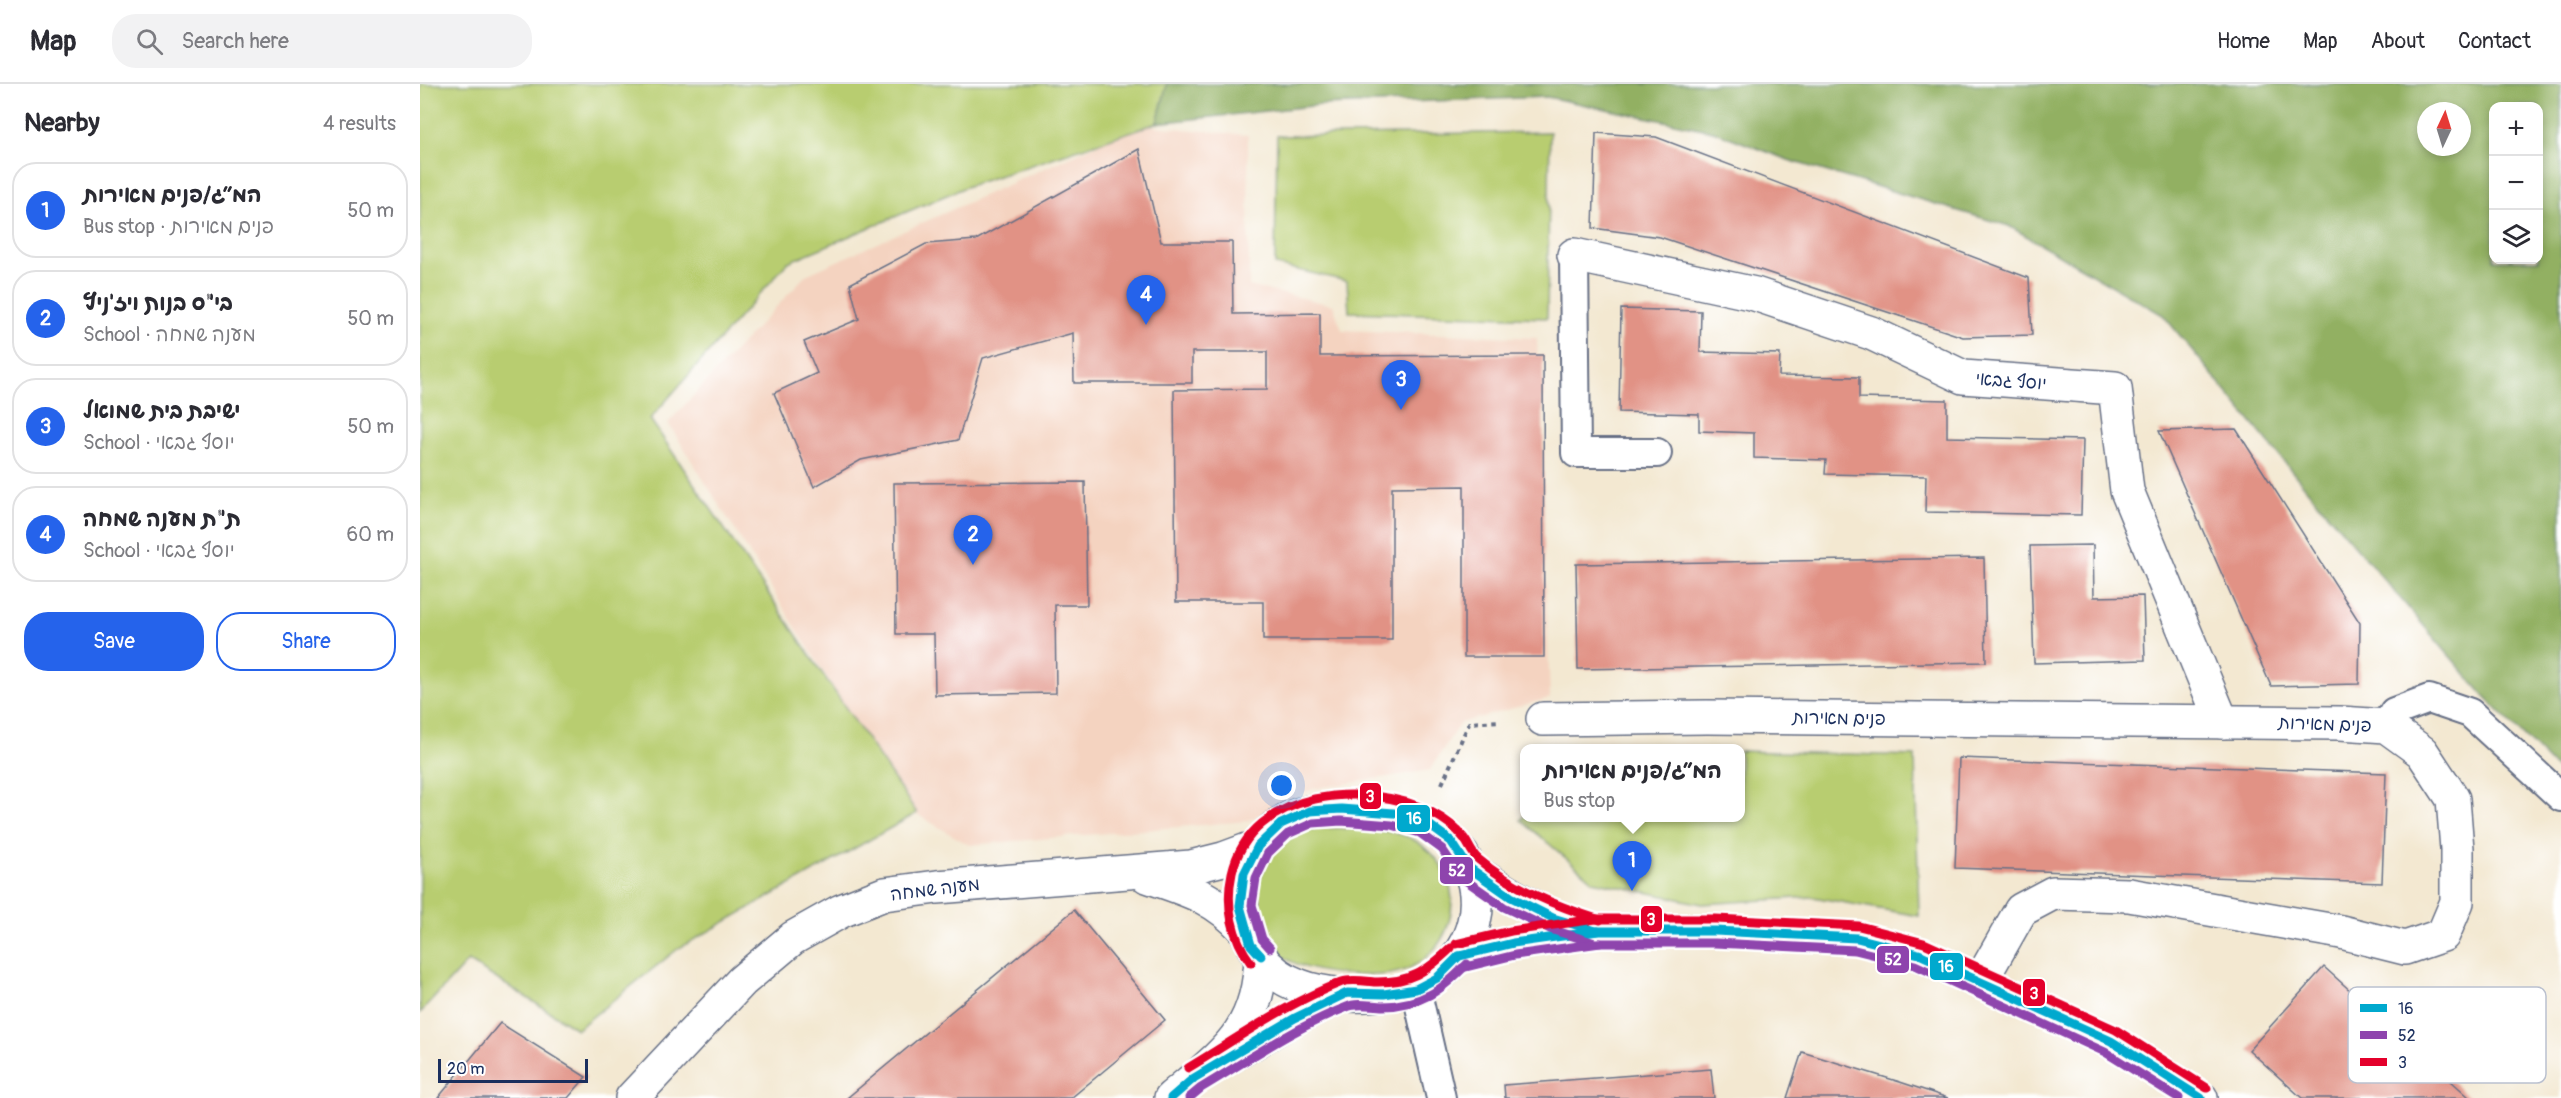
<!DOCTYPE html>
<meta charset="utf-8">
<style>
body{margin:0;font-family:Pangolin,"Playpen Sans Hebrew",sans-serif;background:#f2f2f3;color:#2b2b33}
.controls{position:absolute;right:18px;top:18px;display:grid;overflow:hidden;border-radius:12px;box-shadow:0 3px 9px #0003}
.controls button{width:54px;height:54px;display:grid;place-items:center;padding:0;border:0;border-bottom:2px solid #e1e1e2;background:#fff;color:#2b2b33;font:30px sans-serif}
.compass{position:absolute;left:1997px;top:18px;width:54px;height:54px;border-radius:50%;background:#fff;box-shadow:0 3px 9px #0003;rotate:4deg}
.scale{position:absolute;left:18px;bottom:15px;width:150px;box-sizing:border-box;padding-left:6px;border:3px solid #1b2f5e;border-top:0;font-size:16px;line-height:21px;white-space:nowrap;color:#1b2f5e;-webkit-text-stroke:4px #fff;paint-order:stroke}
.you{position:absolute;left:862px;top:702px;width:21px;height:21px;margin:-15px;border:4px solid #fff;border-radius:50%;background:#1a73e8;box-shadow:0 0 0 9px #1a73e833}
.badge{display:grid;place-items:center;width:39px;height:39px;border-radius:50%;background:#2563eb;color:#fff;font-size:20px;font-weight:700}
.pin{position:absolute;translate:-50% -50px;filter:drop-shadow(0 2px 3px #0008)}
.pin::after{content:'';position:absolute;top:32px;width:21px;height:18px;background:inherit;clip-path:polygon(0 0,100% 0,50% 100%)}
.popup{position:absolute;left:1100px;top:660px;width:225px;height:78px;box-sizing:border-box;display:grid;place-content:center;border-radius:12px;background:#fff;filter:drop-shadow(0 2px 4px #0005);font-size:20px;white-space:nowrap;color:#7c7c81}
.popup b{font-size:22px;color:#2b2b33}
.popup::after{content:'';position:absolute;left:50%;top:100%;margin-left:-12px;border:12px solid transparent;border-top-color:#fff}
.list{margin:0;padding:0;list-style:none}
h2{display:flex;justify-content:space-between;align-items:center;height:78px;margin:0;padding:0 24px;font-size:26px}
h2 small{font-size:20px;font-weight:400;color:#7c7c81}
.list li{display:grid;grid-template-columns:39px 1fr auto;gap:18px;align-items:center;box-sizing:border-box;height:96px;margin:0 12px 12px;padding:0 12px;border:2px solid #e1e1e2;border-radius:24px}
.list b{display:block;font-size:22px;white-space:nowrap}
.list p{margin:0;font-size:20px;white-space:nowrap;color:#7c7c81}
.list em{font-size:20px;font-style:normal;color:#7c7c81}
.actions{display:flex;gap:12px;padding:18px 24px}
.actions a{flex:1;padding:14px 0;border:2px solid #2563eb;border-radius:24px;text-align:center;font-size:21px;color:#2563eb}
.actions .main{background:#2563eb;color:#fff}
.icon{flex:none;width:33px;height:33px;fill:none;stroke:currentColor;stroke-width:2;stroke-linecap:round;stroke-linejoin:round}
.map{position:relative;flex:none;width:2141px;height:1014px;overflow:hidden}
header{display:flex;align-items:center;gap:36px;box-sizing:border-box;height:84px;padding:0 30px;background:#fff;border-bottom:2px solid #e1e1e2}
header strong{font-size:28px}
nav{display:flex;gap:33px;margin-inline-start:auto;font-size:21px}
.search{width:420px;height:54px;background:#f2f2f3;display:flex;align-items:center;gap:15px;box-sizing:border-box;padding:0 21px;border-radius:24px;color:#7c7c81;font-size:22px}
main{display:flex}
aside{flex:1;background:#fff}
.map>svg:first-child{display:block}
.built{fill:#f4d3c0}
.green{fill:#b8cd70;stroke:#6a7e67;stroke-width:1.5}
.forest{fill:#92b062;stroke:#567060;stroke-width:1.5;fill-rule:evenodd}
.building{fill:#e19285}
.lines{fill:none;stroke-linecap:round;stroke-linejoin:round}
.lane-casing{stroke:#677086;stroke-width:32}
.street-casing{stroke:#677086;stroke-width:36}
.secondary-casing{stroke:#677086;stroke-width:36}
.path{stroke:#677086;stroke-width:4;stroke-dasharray:4.5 4.5;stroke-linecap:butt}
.lane{stroke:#fff;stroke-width:28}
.street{stroke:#fff;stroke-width:33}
.secondary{stroke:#fff;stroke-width:33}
.bus-1-casing{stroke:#fff;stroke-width:14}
.bus-2-casing{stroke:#fff;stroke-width:14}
.bus-3-casing{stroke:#fff;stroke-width:14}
.bus-1{stroke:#00a9ce;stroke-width:9}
.bus-2{stroke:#8e44ad;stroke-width:9}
.bus-3{stroke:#e4002b;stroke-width:9}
.labels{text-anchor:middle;stroke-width:5;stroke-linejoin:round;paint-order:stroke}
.street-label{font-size:18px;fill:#1b2f5e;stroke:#fff}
.key{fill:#fff;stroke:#bbc1cf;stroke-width:1.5}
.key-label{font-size:16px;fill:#1b2f5e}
.line-badge{stroke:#fff;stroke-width:2}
.badge-label{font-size:16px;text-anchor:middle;font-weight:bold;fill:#fff}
</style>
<header>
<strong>Map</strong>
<div class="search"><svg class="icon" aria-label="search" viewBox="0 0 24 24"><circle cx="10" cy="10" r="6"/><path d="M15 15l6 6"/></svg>Search here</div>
<nav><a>Home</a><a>Map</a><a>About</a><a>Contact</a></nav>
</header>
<main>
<aside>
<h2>Nearby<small>4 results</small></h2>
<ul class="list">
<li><span class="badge">1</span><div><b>המ״ג/פנים מאירות</b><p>Bus stop · פנים מאירות</p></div><em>50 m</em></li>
<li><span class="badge">2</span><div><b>בי&quot;ס בנות ויז'ניץ</b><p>School · מענה שמחה</p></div><em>50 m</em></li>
<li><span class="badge">3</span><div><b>ישיבת בית שמואל</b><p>School · יוסף גבאי</p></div><em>50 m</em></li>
<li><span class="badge">4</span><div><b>ת&quot;ת מענה שמחה</b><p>School · יוסף גבאי</p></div><em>60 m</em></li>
</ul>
<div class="actions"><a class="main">Save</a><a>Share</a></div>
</aside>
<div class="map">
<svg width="2141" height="1014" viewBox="0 0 2141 1014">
<rect width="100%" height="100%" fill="#fff"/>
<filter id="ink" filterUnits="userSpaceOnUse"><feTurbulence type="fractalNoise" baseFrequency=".0167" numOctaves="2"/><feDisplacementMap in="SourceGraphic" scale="12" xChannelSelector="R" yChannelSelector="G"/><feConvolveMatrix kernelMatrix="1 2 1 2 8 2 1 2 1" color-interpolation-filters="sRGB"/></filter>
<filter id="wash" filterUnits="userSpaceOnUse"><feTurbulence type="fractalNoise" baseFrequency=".008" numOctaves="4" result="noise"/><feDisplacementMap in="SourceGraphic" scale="24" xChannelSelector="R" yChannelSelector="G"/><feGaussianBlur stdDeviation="1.35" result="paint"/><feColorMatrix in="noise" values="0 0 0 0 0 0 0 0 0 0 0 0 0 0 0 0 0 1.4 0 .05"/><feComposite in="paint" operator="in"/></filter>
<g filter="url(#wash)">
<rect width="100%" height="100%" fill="#f3e8d1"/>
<polygon class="built" points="721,41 828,51 829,202 913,221 922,246 1117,254 1130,614 1040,639 1010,686 893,705 827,737 549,761 490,726 248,339 386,191"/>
<g class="green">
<polygon points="0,0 747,0 737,39 548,102 368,178 230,335 497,729 259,864 157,945 48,877 0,929"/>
<polygon points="1130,48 1127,234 929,228 927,197 855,181 857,52"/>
<polygon points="1320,667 1495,672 1499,832 1393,813 1282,820 1173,797 1101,736 1104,732 1320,734"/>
<path d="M918,744c23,2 55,0 76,12 66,38 40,132 -35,135 -31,1 -71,-1 -97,-19 -12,-9 -18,-24 -22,-39 -11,-37 12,-78 51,-88 8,-2 18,-1 27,-1z"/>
</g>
<path class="forest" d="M747,0h1394v690l-77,-78 -170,-198 -151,-183 -154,-89 -221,-66 -75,-29 -166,-34 -226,8 -164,18zM2074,22h44v154h-44zM2006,27h36v36h-36z"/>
<g id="blocks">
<g class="building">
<polygon points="1176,49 1236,53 1609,194 1612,251 1543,253 1240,153 1173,144"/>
<polygon points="719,65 741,158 812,158 813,230 900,229 900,272 1123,271 1124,573 1044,573 1044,402 972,403 972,556 843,556 843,518 756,518 754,306 847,305 847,268 772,268 772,299 654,299 653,249 563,274 538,356 441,376 394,403 354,309 397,289 384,258 439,235 430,200 506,160 556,156"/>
<polygon points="1201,225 1281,227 1280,268 1360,270 1359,292 1439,293 1439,314 1527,316 1527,353 1663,356 1661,431 1505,428 1506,392 1405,390 1406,376 1334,374 1334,349 1279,347 1279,330 1199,328"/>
<polygon points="1816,345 1940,539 1939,600 1851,602 1739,347"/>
<polygon points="665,398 667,521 635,521 636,609 515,611 514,550 476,550 474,399"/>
<polygon points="1673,461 1674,513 1723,512 1725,576 1614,579 1610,462"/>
<polygon points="1564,474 1566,578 1158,585 1156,480"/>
<polygon points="1539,674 1966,689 1962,799 1535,784"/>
<polygon points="654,826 745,936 651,1014 427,1014"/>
<polygon points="1904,883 2050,1014 1882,1014 1829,966"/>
<polygon points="80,939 166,993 148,1014 18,1014"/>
<polygon points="1382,968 1480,998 1528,1014 1367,1014"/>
<polygon points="1291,985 1294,1014 1085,1014 1084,1001"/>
</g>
</g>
</g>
<g filter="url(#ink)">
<use href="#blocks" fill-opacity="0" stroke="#677086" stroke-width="1.5"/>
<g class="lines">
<g class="lane-casing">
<g id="lane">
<polyline points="1154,171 1156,369 1237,369"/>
<polyline points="1966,642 1974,628 2009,615 2050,629 2141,713"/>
<polyline points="996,905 1021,1014"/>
</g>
</g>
<g class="street-casing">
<g id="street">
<polyline points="1154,171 1335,210 1451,249 1543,293 1695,304 1707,407 1802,638"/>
<polyline points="1123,635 1287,633 1920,639 1966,642 2002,668 2033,715 2037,765 2037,818 2023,851 1985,864 1921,848 1709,811 1633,809 1601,826 1560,898"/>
<path d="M727,792c41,14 68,21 98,54"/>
<polyline points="212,1014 322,897 373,854 421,827 464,810 517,803 771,783 803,775 838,762"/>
</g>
</g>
<g class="secondary-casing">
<g id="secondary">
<path d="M921,725c27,2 61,1 85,14 85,46 56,162 -40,171 -25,3 -63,1 -86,-8 -69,-24 -79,-122 -20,-162 19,-13 40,-14 61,-15z"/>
<path d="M1048,783c39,27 75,48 120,62"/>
<polyline points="1039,872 1093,859 1176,847 1295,847 1437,854 1499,870 1691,957 1781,1014"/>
<polyline points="808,974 875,934 927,909"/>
<path d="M751,1014c54,-46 88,-66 90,-142"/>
</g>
</g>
<polyline class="path" points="1022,700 1049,639 1080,637"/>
<use href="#lane" class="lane"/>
<use href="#street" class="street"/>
<use href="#secondary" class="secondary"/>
<g class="bus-1-casing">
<g id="bus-1">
<polyline points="841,872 831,861 820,822 824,790 838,762 861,740 890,727 921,725 974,729 1005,738 1031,757 1048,783 1091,813 1133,834 1176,847 1295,847 1437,854 1499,870 1691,957 1781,1014"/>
<polyline points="1039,872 1093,859 1178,847"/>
<polyline points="751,1014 774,994 875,934 927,909 964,910 996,905 1017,894 1039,872"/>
</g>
</g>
<g class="bus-2-casing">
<g id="bus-2">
<polyline points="850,864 842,855 832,821 836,794 848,769 868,750 893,739 921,737 972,741 1000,749 1022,765 1041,793 1084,823 1130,845 1175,859 1295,859 1435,866 1495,881 1685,968 1759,1014"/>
<polyline points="1042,884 1095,871 1180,859"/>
<path d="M769,1014l12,-10c47,-28 94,-61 146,-81 10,-5 25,-1 36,-1 39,-1 58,-15 84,-42"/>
</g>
</g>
<g class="bus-3-casing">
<g id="bus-3">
<polyline points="1036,860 1091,847 1176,835 1296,835 1439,842 1504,859 1696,946 1787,1004"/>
<path d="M831,879c-19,-25 -26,-58 -19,-90 19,-84 135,-93 199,-61 11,6 24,14 32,25 6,7 8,16 15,22 35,30 79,47 122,61"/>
<path d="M768,984c50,-30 99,-65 154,-86 9,-3 22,-1 32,0 36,1 52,-10 77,-34"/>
</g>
</g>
<use href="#bus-1" class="bus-1"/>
<use href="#bus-2" class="bus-2"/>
<use href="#bus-3" class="bus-3"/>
</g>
</g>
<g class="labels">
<g class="street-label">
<text transform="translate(1591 297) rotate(4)" y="6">יוסף גבאי</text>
<text transform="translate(1419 634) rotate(1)" y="6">פנים מאירות</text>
<text transform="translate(1905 640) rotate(2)" y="6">פנים מאירות</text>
<text transform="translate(515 805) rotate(-7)" y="6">מענה שמחה</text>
</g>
</g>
<rect x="1928" y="903" width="198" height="96" rx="9" class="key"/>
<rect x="1940" y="920" width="27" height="8" fill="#00a9ce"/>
<rect x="1940" y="947" width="27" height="8" fill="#8e44ad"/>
<rect x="1940" y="974" width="27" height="8" fill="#e4002b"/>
<g class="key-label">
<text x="1978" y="930">16</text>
<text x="1978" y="957">52</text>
<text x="1978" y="984">3</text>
</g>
<g class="line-badge">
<rect x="939" y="698" width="23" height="28" rx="6" fill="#e4002b"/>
<rect x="976" y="720" width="35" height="29" rx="6" fill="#00a9ce"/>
<rect x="1019" y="772" width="35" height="29" rx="6" fill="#8e44ad"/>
<rect x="1220" y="821" width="23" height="28" rx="6" fill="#e4002b"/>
<rect x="1456" y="861" width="34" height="29" rx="6" fill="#8e44ad"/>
<rect x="1509" y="868" width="35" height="29" rx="6" fill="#00a9ce"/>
<rect x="1602" y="894" width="24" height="29" rx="6" fill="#e4002b"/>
</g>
<g class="badge-label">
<text x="950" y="718">3</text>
<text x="994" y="740">16</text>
<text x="1037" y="792">52</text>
<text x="1231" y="841">3</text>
<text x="1473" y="881">52</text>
<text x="1526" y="888">16</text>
<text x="1614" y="915">3</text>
</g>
</svg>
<div class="controls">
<button>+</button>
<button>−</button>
<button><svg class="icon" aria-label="layers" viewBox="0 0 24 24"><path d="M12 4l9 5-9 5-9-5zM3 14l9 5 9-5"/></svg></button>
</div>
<svg class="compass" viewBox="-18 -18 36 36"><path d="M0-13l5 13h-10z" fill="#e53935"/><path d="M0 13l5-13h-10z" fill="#7c7c81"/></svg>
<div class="scale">20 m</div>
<div class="you"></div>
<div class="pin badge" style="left:1212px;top:807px">1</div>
<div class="popup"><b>המ״ג/פנים מאירות</b>Bus stop</div>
<div class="pin badge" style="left:553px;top:481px">2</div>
<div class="pin badge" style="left:981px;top:326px">3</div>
<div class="pin badge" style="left:726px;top:241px">4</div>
</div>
</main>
